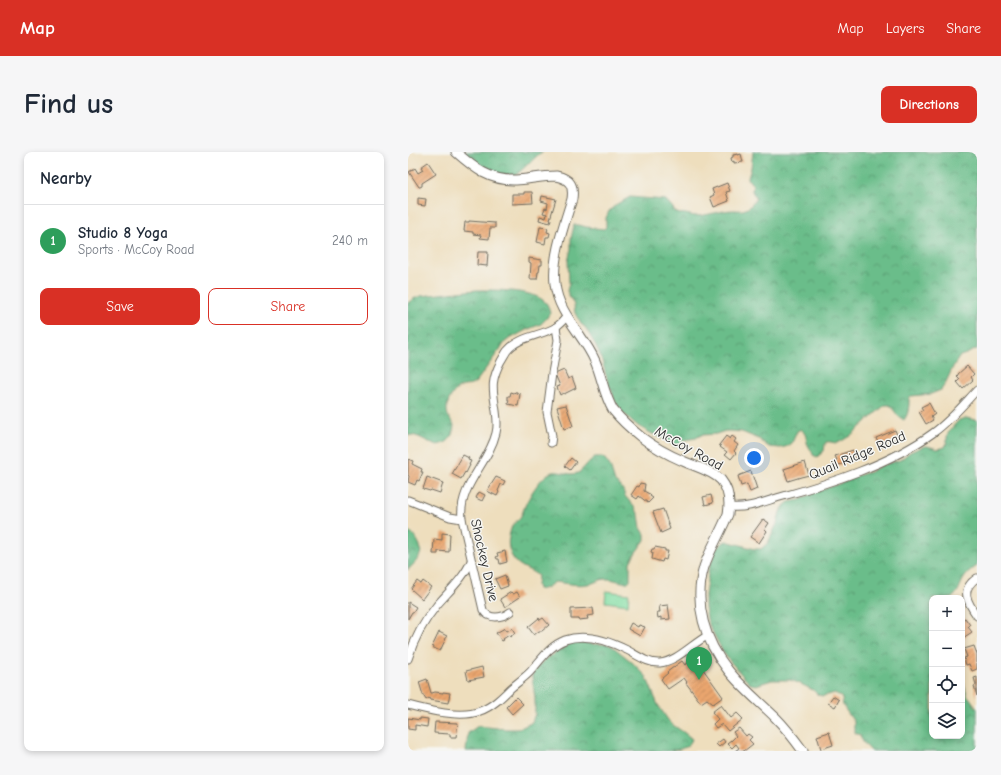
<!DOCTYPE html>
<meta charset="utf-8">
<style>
body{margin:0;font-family:"Comic Neue",sans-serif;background:#f6f6f7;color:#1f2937}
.controls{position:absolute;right:12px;bottom:12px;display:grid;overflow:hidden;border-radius:8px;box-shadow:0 2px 6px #0003}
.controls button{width:36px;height:36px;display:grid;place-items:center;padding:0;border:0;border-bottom:1px solid #e0e1e3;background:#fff;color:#1f2937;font:20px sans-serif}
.you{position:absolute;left:346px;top:306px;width:14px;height:14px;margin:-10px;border:3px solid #fff;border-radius:50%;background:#1a73e8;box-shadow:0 0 0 6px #1a73e833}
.badge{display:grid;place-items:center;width:26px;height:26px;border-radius:50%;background:#d93025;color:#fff;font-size:13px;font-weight:700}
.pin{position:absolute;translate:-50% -33px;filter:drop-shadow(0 1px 2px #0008)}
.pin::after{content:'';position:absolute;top:21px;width:14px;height:12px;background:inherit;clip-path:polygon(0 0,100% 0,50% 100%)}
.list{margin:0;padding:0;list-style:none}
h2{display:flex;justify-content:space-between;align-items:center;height:52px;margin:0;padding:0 16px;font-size:17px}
h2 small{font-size:13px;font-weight:400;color:#747a83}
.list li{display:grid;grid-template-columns:26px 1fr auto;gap:12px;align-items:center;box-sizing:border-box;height:72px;padding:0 16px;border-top:1px solid #e0e1e3}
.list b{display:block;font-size:15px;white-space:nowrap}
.list p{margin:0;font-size:13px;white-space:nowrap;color:#747a83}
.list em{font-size:13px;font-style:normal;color:#747a83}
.actions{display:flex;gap:8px;padding:12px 16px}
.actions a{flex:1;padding:9px 0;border:1px solid #d93025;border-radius:8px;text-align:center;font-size:14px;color:#d93025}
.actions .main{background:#d93025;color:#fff}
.icon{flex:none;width:22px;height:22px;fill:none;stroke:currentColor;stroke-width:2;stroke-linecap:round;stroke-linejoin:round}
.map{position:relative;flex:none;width:569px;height:599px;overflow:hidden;border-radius:8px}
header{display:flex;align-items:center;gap:24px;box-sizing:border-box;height:56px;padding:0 20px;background:#d93025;color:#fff}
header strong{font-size:19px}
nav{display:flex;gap:22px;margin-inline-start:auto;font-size:14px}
.intro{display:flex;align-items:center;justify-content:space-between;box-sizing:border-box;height:96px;padding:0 24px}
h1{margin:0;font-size:28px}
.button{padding:10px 18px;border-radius:8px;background:#d93025;color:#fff;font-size:14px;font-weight:700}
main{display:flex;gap:24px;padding:0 24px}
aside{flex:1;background:#fff;border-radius:8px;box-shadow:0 2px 6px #0003}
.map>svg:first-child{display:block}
.grass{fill:#84dea4;stroke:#588468}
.forest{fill:url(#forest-crowns);stroke:#4b745a}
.building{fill:url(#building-hatch)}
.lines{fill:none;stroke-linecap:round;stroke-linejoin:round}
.minor-casing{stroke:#6f6a5e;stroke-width:9}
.tertiary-casing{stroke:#6f6a5e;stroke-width:11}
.minor{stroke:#fff;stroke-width:7}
.tertiary{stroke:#fff;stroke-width:9}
.labels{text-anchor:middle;stroke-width:3;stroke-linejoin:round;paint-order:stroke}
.street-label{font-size:14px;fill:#2b2b2b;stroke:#f6f6f2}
</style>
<header>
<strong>Map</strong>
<nav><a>Map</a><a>Layers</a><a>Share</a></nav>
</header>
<div class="intro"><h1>Find us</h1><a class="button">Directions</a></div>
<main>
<aside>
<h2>Nearby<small></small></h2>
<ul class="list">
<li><span class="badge" style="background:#2e9e5b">1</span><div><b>Studio 8 Yoga</b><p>Sports · McCoy Road</p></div><em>240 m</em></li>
</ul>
<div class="actions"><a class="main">Save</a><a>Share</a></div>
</aside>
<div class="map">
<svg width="569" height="599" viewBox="0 0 569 599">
<defs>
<pattern id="forest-crowns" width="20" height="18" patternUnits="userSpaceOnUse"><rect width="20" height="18" fill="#6bbd8a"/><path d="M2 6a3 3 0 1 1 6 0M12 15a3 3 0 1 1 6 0" fill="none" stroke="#589a71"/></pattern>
<pattern id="building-hatch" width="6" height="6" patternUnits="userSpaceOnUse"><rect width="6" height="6" fill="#eaa66e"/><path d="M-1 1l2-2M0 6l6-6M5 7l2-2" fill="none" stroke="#be875b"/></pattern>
</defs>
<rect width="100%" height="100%" fill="#f6f6f2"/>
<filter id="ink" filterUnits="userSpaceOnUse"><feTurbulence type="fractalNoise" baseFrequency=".025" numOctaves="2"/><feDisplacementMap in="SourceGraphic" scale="8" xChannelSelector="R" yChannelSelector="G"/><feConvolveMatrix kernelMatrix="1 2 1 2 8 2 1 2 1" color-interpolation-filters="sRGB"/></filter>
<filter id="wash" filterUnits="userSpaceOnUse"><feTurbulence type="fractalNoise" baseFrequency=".012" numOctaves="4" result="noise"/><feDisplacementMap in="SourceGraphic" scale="16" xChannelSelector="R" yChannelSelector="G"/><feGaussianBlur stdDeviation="0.9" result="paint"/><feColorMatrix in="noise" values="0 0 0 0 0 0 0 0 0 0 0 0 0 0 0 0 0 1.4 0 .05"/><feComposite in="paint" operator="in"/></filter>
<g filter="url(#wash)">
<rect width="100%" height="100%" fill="#eedebd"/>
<polygon class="grass" points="198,439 221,442 220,453 197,450"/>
<g class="forest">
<path d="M54,0h81l-5,3 -22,20c-5,0 -9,0 -14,0 -10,-2 -32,-16 -40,-23z"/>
<path d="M345,0h224v197l-11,5 -6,2 -6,9 -9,19 -4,6 -10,4 -20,2 -2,2c0,9 0,15 -5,22l-6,-4 -8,-11h-5l-35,31c-4,2 -9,6 -13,7 -4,0 -6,-2 -11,-1l-1,2 -1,7 -7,6 -4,-2c-1,-4 -3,-6 -5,-10 -3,-6 0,-9 -7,-16l-4,2 -5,12 -4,3 -7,2 -12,-1 -10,-8 -17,-7 -11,-1h-6l-9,3 -15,1 -5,3 -12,2 -6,6 -4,1 -7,-7 -9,-3 -20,-11 -17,-15 -7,-12 -1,-5 -4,-8 -8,-29 -6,-13 -10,-17 -4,-3 -6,-11 -1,-8 -7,-14 2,-8 -1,-22 3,-12v-10l3,-14h5l7,2 18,2 2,-2v-9l3,-7 8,-7 13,-7 36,3 7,8 1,3 5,3c6,-1 10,1 15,2 14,0 27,-6 40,-6 5,0 8,1 12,-1 5,-2 8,-7 10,-11l-4,-7 1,-6 -3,-3 -2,-4 3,-10z"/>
<path d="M69,138c17,0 59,-1 70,14 1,2 2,6 3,9l-4,6 -5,5 -15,6 -20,11 -30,41c-8,6 -8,2 -15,5 -8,3 -15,15 -14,24 0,5 4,9 7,14 -1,9 -3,17 -13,19 -3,1 -4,1 -6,0 -11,-3 -15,-9 -27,-9v-132l5,-4 8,-3z"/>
<path d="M558,266l11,2v146c-6,4 -13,10 -16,18 -3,7 -3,8 -9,14h-20v138h30v-60l5,19 5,6 5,8v42h-106l-8,-9 -3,-7 -5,-2 -1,-3v-8l-11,-16 -1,-7 -1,-2 -6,-4 -12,3 -5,-1 -5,-5 -14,-7 -9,-3h-18l-16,5 -5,-1 -2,-1 -21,-24 -6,-9 -14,-27 -3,-15v-13l4,-27 7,-19 8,-7 2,-1 29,8h6l7,-6 9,-19 3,-12 5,-7 4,-3 11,-2 13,-7 34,-12 9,-5 14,-4 10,-6 20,-6 10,-8 12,-5 5,-1 11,3 4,-1 3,-1 2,-4v-6l2,-6 10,-11z"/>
<path d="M187,305h7l3,2 5,7 5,16 6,5 2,3 2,6 10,12 4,7 2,13 4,6v6l-9,12 -6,10v19c-7,4 -16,-3 -24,-2 -7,0 -12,5 -19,5 -10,2 -21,-1 -32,-2 -6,3 -10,9 -17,7l-1,-4 1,-9c-7,-7 -19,-8 -25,-18 -3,-5 -6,-13 -4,-20 0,-3 2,-9 3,-12 3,-4 8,-7 10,-12 1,-2 2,-6 3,-8 4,-10 14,-26 23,-32 9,-6 20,3 30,-1 5,-3 11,-13 17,-16z"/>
<path d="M0,379c4,2 7,5 9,9 9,14 0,20 -9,30z"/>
<path d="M168,489c6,0 11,2 16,3 7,1 14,-1 20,2l20,16 14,14 12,29 10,15 5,5 13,9 6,5c-4,11 -14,10 -24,12h-202l2,-18 10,-7 28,3h12l11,-5 3,-2 3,-8v-16l-3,-22c5,-13 19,-20 30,-27 5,-4 8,-7 14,-8z"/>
</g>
<g id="blocks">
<g class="building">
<polygon points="330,2 330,3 333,2 335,10 326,11 326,9 324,10 323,6 325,5 325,3"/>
<polygon points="20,10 28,22 14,31 14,34 12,35 11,35 1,20 7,16 10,21 15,18 13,15"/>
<polygon points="319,31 322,39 318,40 321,49 306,55 302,45 306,43 304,37"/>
<polygon points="116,40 124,40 125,51 104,52 104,42 116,42"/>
<polygon points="134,44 148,47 142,67 143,67 142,71 131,68 132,64 138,66 139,62 135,61 137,56 139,57 140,51 133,49"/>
<polygon points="10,46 18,47 17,54 10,53"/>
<polygon points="61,69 87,71 87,76 82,76 81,87 72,86 73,83 65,82 65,80 56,79 57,70 61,70"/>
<polygon points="132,75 140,76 139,80 142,81 141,85 138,85 137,92 129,90"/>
<polygon points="70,100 80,100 79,114 69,113"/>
<polygon points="121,106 134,108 134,113 132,113 131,120 130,120 129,127 122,127 123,111 121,110"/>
<polygon points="559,214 566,222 563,225 565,228 555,237 549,230 552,227 549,224 550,223 550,222"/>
<polygon points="156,218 160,227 164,225 168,236 156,242 155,241 152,243 149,235 152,234 147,222"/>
<polygon points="103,240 106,241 107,240 109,240 109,241 112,242 110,254 100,252 101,248 100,248 100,244 102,244"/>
<polygon points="521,251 527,262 523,265 525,268 518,272 511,260 515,258 513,255"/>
<polygon points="158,253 165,274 156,277 149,255"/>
<polygon points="487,278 490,285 483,289 483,290 472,296 468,286"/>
<polygon points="318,284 322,287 324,284 328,287 326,290 330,293 326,299 328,301 323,307 317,302 319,300 312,295 313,294 311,293"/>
<polygon points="445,298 448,305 441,308 441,309 437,310 438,311 427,314 426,309 429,308 427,304"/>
<polygon points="55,303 61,306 60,308 63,309 61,313 62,313 58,321 57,320 53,327 44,322"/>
<polygon points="163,306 168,310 162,318 157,314"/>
<polygon points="0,307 5,309 4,312 14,317 13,320 15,320 11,329 9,328 7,333 0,330 1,324 0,323"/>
<polygon points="397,310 401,323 393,325 380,329 376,317"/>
<polygon points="343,319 349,337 342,340 339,332 333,334 330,324"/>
<polygon points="19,325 35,331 32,341 23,338 22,339 15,337"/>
<polygon points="88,325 97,329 95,333 93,332 90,339 91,340 89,344 79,339"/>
<polygon points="232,331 237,332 236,339 243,343 242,344 245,346 240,351 231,344 229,347 223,343 229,334 231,335"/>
<polygon points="71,340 77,343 74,349 68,346"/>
<polygon points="303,343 305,351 297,353 295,345"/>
<polygon points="255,357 262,377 253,381 245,360"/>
<polygon points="355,367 361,371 357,377 359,379 351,391 342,385"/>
<polygon points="34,381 42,382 41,400 30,399 30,402 25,402 26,387 34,388"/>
<polygon points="247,395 257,397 257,399 260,399 258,408 255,407 254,410 244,407 245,401 243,400 244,397 246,397"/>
<polygon points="97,399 99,410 92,412 91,407 89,407 88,405 90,404 89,401"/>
<polygon points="97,423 100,434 92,437 87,427"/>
<polygon points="9,429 13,432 15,429 23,435 14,447 3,437"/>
<polygon points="103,440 105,442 109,440 112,445 97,455 92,447"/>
<polygon points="0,450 8,455 5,460 4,460 0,467"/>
<polygon points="260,453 262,467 253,468 253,465 250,466 249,460 252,460 251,454"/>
<polygon points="185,456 186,463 179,464 180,467 171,468 171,467 163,467 163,457"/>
<polygon points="131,466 132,468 135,466 141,473 134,479 131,479 126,483 120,475"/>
<polygon points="557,466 562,473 560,475 564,480 555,486 554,484 554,468"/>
<polygon points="223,471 230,475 231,473 237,475 232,484 220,477"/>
<polygon points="97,476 99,479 104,476 107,481 102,485 101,483 95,487 96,488 94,489 88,481"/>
<polygon points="31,480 39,484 32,499 24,495"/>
<polygon points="566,494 569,502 569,517 564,519 561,512 558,513 556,506 559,505 556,497"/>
<polygon points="284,505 290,505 295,509 296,511 295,517 315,545 305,552 299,547 293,551 278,531 279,530 276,526 260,537 253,527 260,521 259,520 274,509 277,513 279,512 282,507"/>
<polygon points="74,515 76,525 60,528 58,519"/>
<polygon points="569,525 569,544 566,534 568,533 566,526"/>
<polygon points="19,527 23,541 24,541 27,540 35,541 35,540 42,541 40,551 22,548 21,546 18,548 15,543 11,530"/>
<polygon points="425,544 431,548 427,555 420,551"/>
<polygon points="108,545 115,552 104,562 98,555"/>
<polygon points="313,553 323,566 329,561 335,567 320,579 314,572 308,576 305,572 310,567 304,560"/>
<polygon points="0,566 12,568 12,566 20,567 19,575 7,573 7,578 0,577"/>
<polygon points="27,570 50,571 48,585 42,585 42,582 26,581"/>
<polygon points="331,576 338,584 340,582 344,585 341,588 345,592 336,599 327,599 331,596 328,592 324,596 319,591 323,588 323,589 328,584 325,580"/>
<polygon points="421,580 425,593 413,597 409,584"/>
<polygon points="315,587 317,590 311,595 308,592"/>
</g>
</g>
</g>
<g filter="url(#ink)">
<use href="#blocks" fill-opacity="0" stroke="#6f6a5e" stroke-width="1"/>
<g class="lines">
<g class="minor-casing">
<g id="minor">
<polyline points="143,291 144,284 139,260 144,221 150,188 148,175"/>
<polyline points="0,348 42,365 54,367"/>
<path d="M321,355c18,2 34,-5 51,-10 51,-14 110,-33 153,-64 17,-12 30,-28 44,-43"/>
<path d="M569,426c-18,12 -9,25 0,38"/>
<path d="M102,460c-8,6 -21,8 -27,-2l-21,-91c-4,-33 27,-56 34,-86 2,-7 1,-15 0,-22 -3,-22 -6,-29 5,-50 2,-3 4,-7 6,-10 12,-15 34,-15 49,-24 4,-3 8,-7 11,-11"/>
<path d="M0,507c6,-20 16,-38 29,-54 12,-14 27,-27 34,-44"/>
<path d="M0,553c19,5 53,14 72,6 12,-4 22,-14 31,-23 6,-5 13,-10 19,-16 11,-12 19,-26 35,-32 20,-7 44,1 62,10 10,5 21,14 33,13 17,-2 32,-19 47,-27"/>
</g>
</g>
<g class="tertiary-casing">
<path id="tertiary" d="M48,0c18,16 34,29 60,28 13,-1 27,-4 40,-4 14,3 18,9 16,23 -8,26 -20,58 -17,85 3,30 29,51 40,77 7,16 9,34 18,49 8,10 18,19 28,27 13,10 28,18 42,24 13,6 28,9 38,19 8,10 9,23 7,34 -7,18 -18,35 -24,53 -11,37 1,74 24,103 14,18 32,32 48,48 10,10 19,22 27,33"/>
</g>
<use href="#minor" class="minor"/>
<use href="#tertiary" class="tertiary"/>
</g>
</g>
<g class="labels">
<g class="street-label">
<text transform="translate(281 296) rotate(29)" y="5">McCoy Road</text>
<text transform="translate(449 303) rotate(-23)" y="5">Quail Ridge Road</text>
<text transform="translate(77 408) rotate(77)" y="5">Shockey Drive</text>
</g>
</g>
</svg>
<div class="controls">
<button>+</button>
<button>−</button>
<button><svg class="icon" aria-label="locate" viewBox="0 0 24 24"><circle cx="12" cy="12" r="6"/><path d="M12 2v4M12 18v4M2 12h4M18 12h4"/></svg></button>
<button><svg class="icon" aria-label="layers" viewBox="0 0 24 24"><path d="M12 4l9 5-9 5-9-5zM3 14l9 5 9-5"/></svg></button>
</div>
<div class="you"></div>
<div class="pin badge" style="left:291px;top:528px;background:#2e9e5b">1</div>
</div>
</main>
